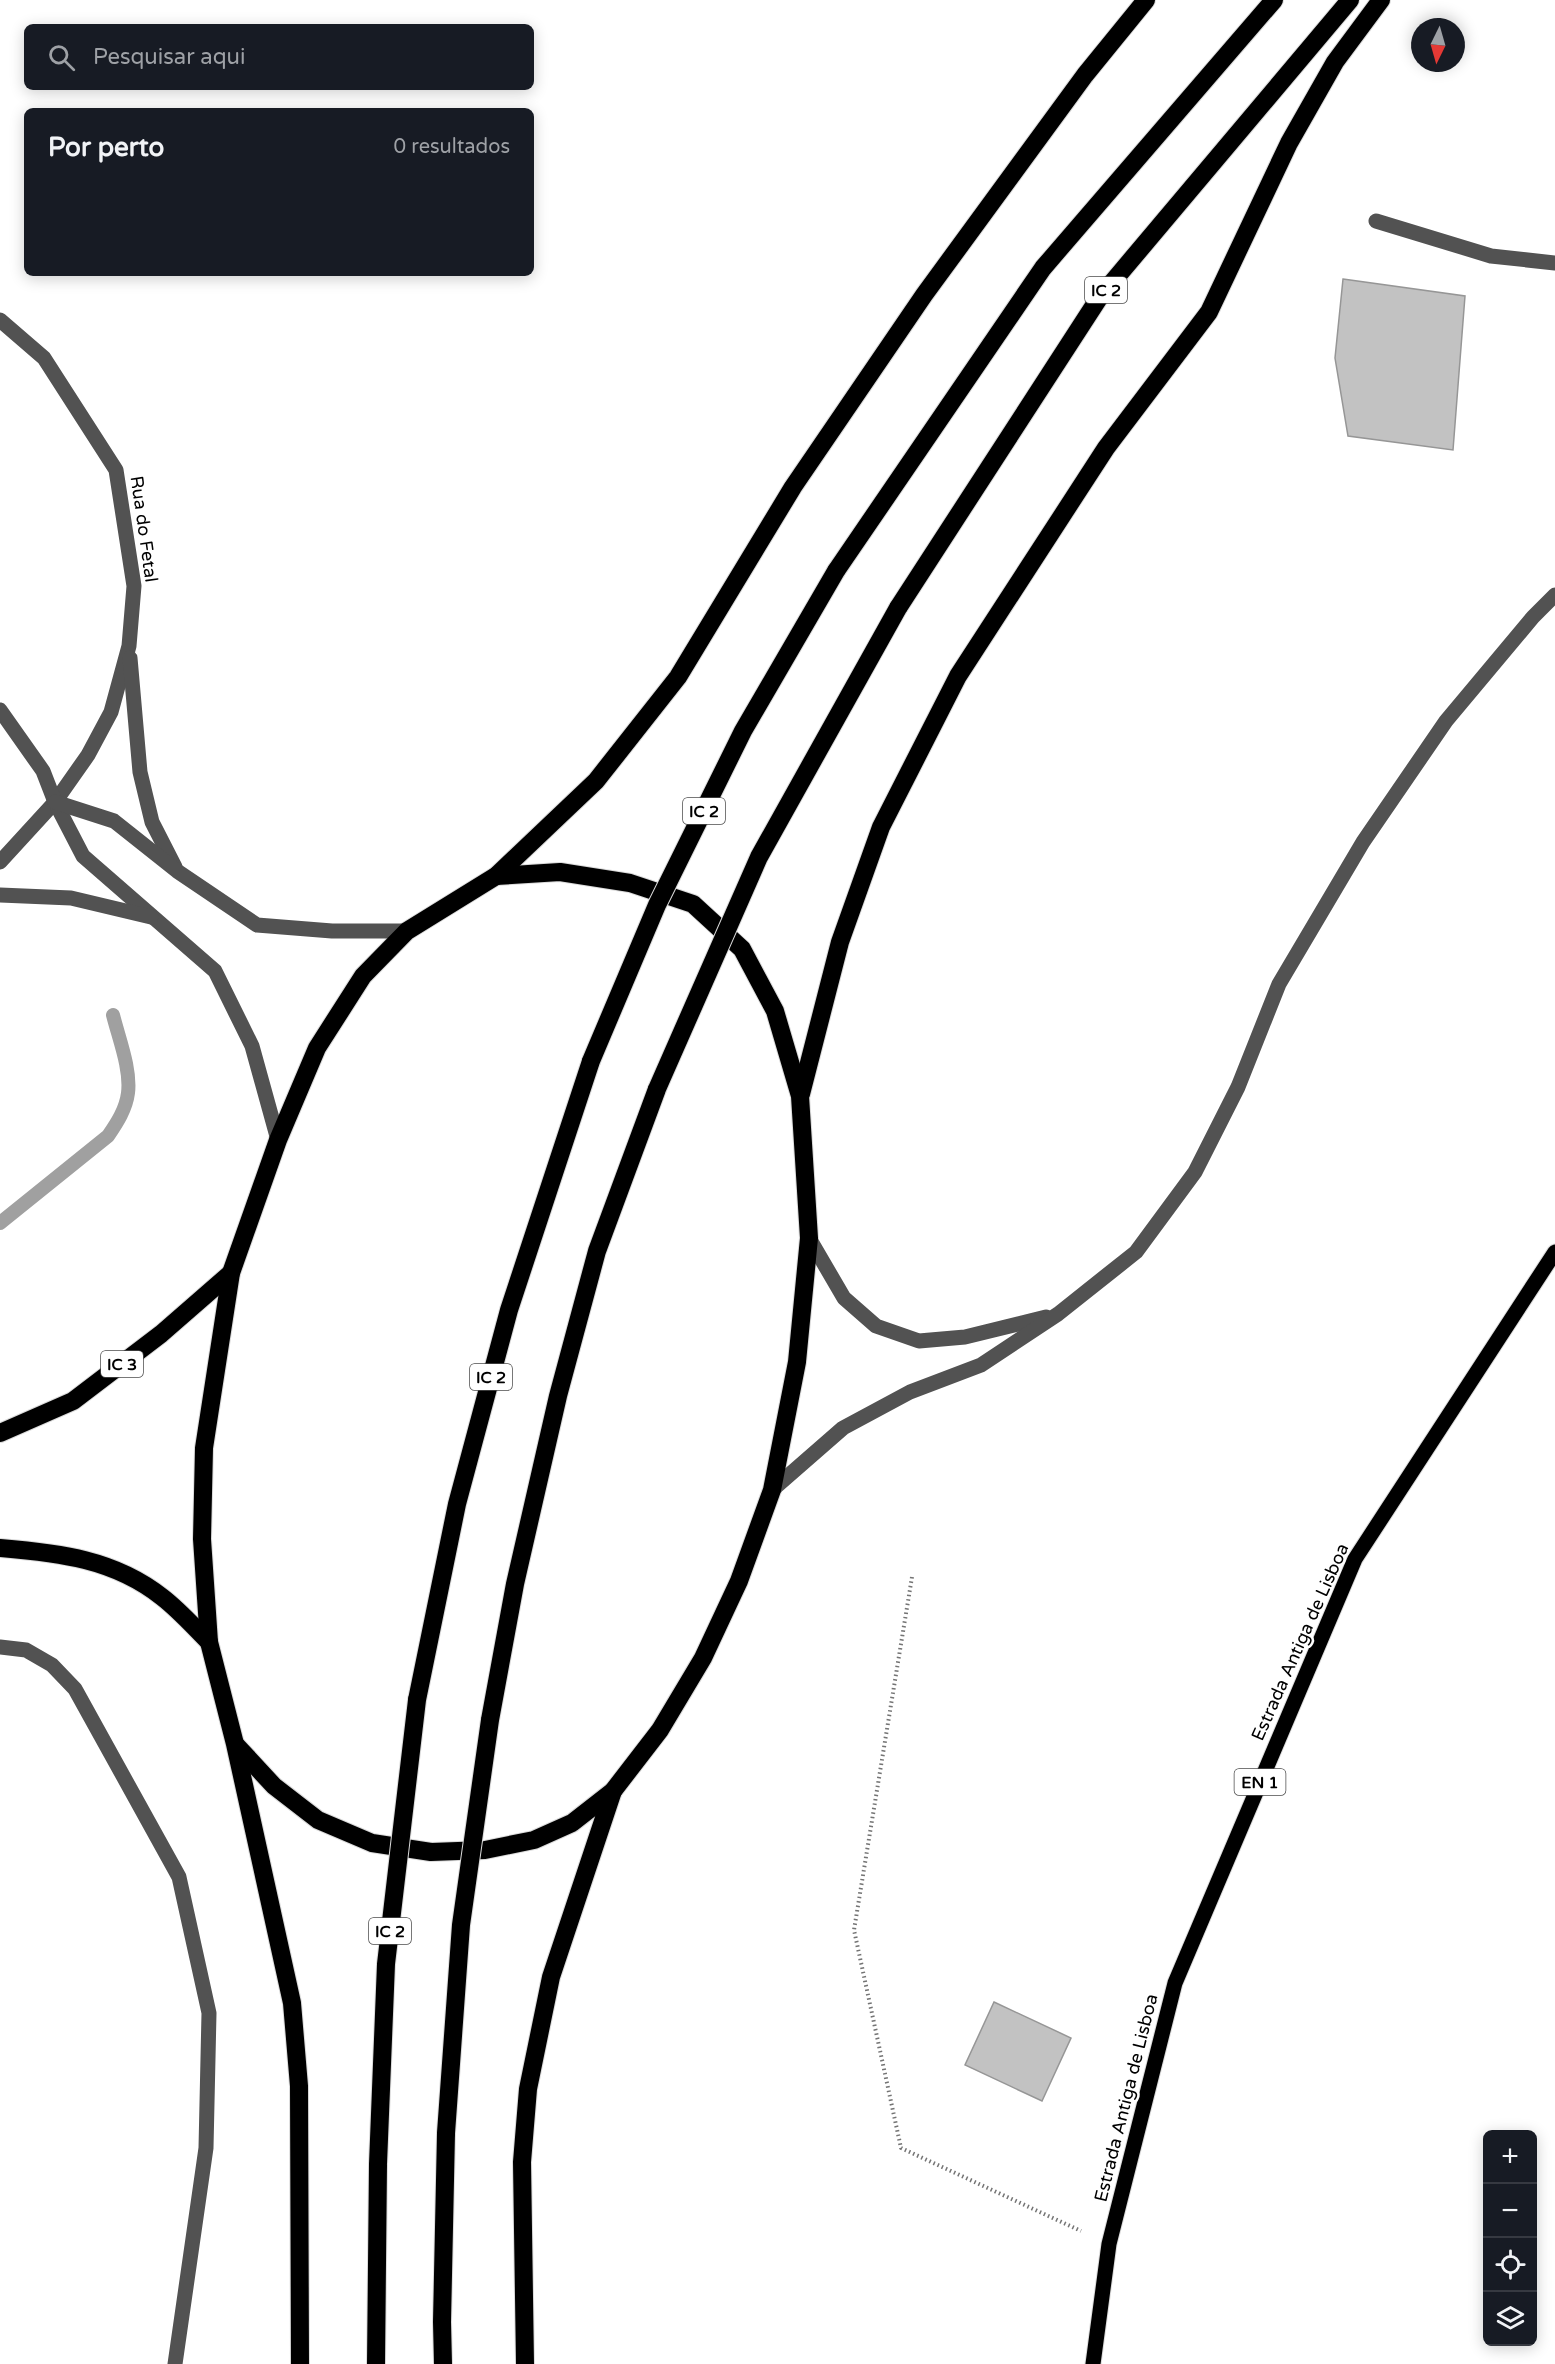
<!DOCTYPE html>
<html lang="pt">
<meta charset="utf-8">
<style>
body{margin:0;font-family:"Varela Round",sans-serif;background:#242831;color:#f1f3f6}
.controls{position:absolute;right:18px;bottom:18px;display:grid;overflow:hidden;border-radius:9px;box-shadow:0 3px 15px #0003}
.controls button{width:54px;height:54px;display:grid;place-items:center;padding:0;border:0;border-bottom:2px solid #363941;background:#171b24;color:#f1f3f6;font:30px sans-serif}
.compass{position:absolute;left:1411px;top:18px;width:54px;height:54px;border-radius:50%;background:#171b24;box-shadow:0 3px 15px #0003;rotate:185deg}
.list{margin:0;padding:0;list-style:none}
h2{display:flex;justify-content:space-between;align-items:center;height:78px;margin:0;padding:0 24px;font-size:26px}
h2 small{font-size:20px;font-weight:400;color:#9ea1a6}
.icon{flex:none;width:33px;height:33px;fill:none;stroke:currentColor;stroke-width:2;stroke-linecap:round;stroke-linejoin:round}
.map{position:relative;flex:none;width:1555px;height:2364px;overflow:hidden}
.search{position:absolute;background:#171b24;box-shadow:0 3px 15px #0003;left:24px;top:24px;width:510px;height:66px;display:flex;align-items:center;gap:15px;box-sizing:border-box;padding:0 21px;border-radius:9px;color:#9ea1a6;font-size:22px}
.panel{position:absolute;background:#171b24;box-shadow:0 3px 15px #0003;left:24px;top:108px;width:510px;height:168px;border-radius:9px}
.map>svg:first-child{display:block}
.lines{fill:none;stroke-linecap:round;stroke-linejoin:round}
.stream{stroke:#a0a0a0;stroke-width:14}
.building{fill:#c2c2c2;stroke:#969696;stroke-width:1.5}
.major-casing{stroke:#dbdbdb;stroke-width:17}
.highway-casing{stroke:#dbdbdb;stroke-width:20}
.path{stroke:#747474;stroke-width:4;stroke-dasharray:1.5 3;stroke-linecap:butt}
.minor{stroke:#525252;stroke-width:15}
.major{stroke:#000;stroke-width:15}
.highway{stroke:#000;stroke-width:18}
.highway-bridge-casing{stroke:#dbdbdb;stroke-width:20;stroke-linecap:butt}
.highway-bridge{stroke:#000;stroke-width:18}
.labels{text-anchor:middle;stroke-width:5;stroke-linejoin:round;paint-order:stroke}
.shield{fill:#fff;stroke:#4c4c4c;stroke-width:1.5}
.shield-label{font-size:16px;font-weight:bold;fill:#000}
.street-label{font-size:18px;fill:#000;stroke:#fff}
</style>
<div class="map">
<svg width="1555" height="2364" viewBox="0 0 1555 2364">
<rect width="100%" height="100%" fill="#fff"/>
<g class="lines">
<path class="stream" d="M0,1223l108,-87c9,-13 18,-27 20,-43 3,-24 -9,-54 -15,-78"/>
</g>
<g class="building">
<polygon points="1343,279 1465,296 1453,450 1348,436 1335,358"/>
<polygon points="994,2002 1071,2038 1042,2101 965,2065"/>
</g>
<g class="lines">
<g class="major-casing">
<polyline id="major" points="1093,2364 1109,2244 1175,1983 1355,1559 1555,1252"/>
</g>
<g class="highway-casing">
<g id="highway">
<polyline points="836,571 1043,268 1274,0"/>
<polyline points="898,608 1099,298 1350,0"/>
<polyline points="801,1094 840,942 881,827 958,676 1106,448 1209,312 1289,143 1335,62 1381,0"/>
<polyline points="0,1433 73,1401 161,1334 231,1273"/>
<path d="M0,1548c59,5 114,11 162,49 17,13 32,30 47,45"/>
<polyline points="417,1700 457,1504 509,1310 591,1061"/>
<polyline points="490,1720 515,1584 558,1396 597,1251 657,1089"/>
<polyline points="236,1745 274,1786 318,1820 372,1843 431,1852 485,1850 534,1840 572,1823 613,1791 660,1730 703,1658 739,1581 772,1490 797,1362 809,1238 800,1096 775,1011 742,949 693,904 630,883 560,872 496,876"/>
<polyline points="300,2364 299,2086 292,2003 235,1744 209,1642 202,1539 204,1448 231,1273 278,1140 317,1048 363,976 407,931 496,876 596,781 678,677 793,487 924,295 1085,75 1146,0"/>
<polyline points="376,2364 378,2164"/>
<polyline points="443,2364 442,2322 446,2133"/>
<polyline points="525,2364 522,2162 528,2089 551,1977 613,1791"/>
</g>
</g>
<polyline class="path" points="912,1577 854,1930 901,2148 1081,2231"/>
<g class="minor">
<polyline points="1376,221 1491,256 1555,263"/>
<polyline points="0,320 44,358 116,470 134,586 129,646 111,712 88,755 55,802 0,862"/>
<polyline points="130,658 140,772 152,822 175,867"/>
<polyline points="0,710 43,771 55,802 83,856 215,971 252,1046 278,1140"/>
<polyline points="55,802 114,821 177,871 257,925 332,931 407,931"/>
<polyline points="0,895 71,898 151,917"/>
<polyline points="809,1238 844,1298 876,1326 919,1341 965,1337 1046,1317"/>
<polyline points="772,1490 843,1428 910,1392 981,1365 1058,1314 1136,1252 1195,1172 1238,1087 1279,984 1363,842 1446,721 1533,617 1555,595"/>
<polyline points="0,1647 26,1650 52,1665 75,1689 179,1877 209,2013 206,2148 175,2364"/>
</g>
<use href="#major" class="major"/>
<use href="#highway" class="highway"/>
<g class="highway-bridge-casing">
<g id="highway-bridge">
<polyline points="591,1061 657,905 743,731 836,571"/>
<polyline points="657,1089 759,857 898,608"/>
<polyline points="446,2133 461,1925 490,1720"/>
<polyline points="378,2164 386,1964 417,1700"/>
</g>
</g>
<use href="#highway-bridge" class="highway-bridge"/>
</g>
<g class="labels">
<g class="shield">
<rect x="1085" y="277" width="42" height="26" rx="4.5"/>
<rect x="683" y="798" width="42" height="26" rx="4.5"/>
<rect x="101" y="1351" width="42" height="26" rx="4.5"/>
<rect x="470" y="1364" width="42" height="26" rx="4.5"/>
<rect x="1234.5" y="1769" width="51" height="26" rx="4.5"/>
<rect x="369" y="1918" width="42" height="26" rx="4.5"/>
</g>
<g class="shield-label">
<text x="1106" y="296">IC 2</text>
<text x="704" y="817">IC 2</text>
<text x="122" y="1370">IC 3</text>
<text x="491" y="1383">IC 2</text>
<text x="1260" y="1788">EN 1</text>
<text x="390" y="1937">IC 2</text>
</g>
<g class="street-label">
<text transform="translate(144 529) rotate(82)" y="6">Rua do Fetal</text>
<text transform="translate(1300 1642) rotate(-66)" y="6">Estrada Antiga de Lisboa</text>
<text transform="translate(1126 2098) rotate(-76)" y="6">Estrada Antiga de Lisboa</text>
</g>
</g>
</svg>
<div class="controls">
<button>+</button>
<button>−</button>
<button><svg class="icon" aria-label="locate" viewBox="0 0 24 24"><circle cx="12" cy="12" r="6"/><path d="M12 2v4M12 18v4M2 12h4M18 12h4"/></svg></button>
<button><svg class="icon" aria-label="layers" viewBox="0 0 24 24"><path d="M12 4l9 5-9 5-9-5zM3 14l9 5 9-5"/></svg></button>
</div>
<svg class="compass" viewBox="-18 -18 36 36"><path d="M0-13l5 13h-10z" fill="#e53935"/><path d="M0 13l5-13h-10z" fill="#9ea1a6"/></svg>
<div class="search"><svg class="icon" aria-label="search" viewBox="0 0 24 24"><circle cx="10" cy="10" r="6"/><path d="M15 15l6 6"/></svg>Pesquisar aqui</div>
<section class="panel">
<h2>Por perto<small>0 resultados</small></h2>
<ul class="list">
</ul>
</section>
</div>
